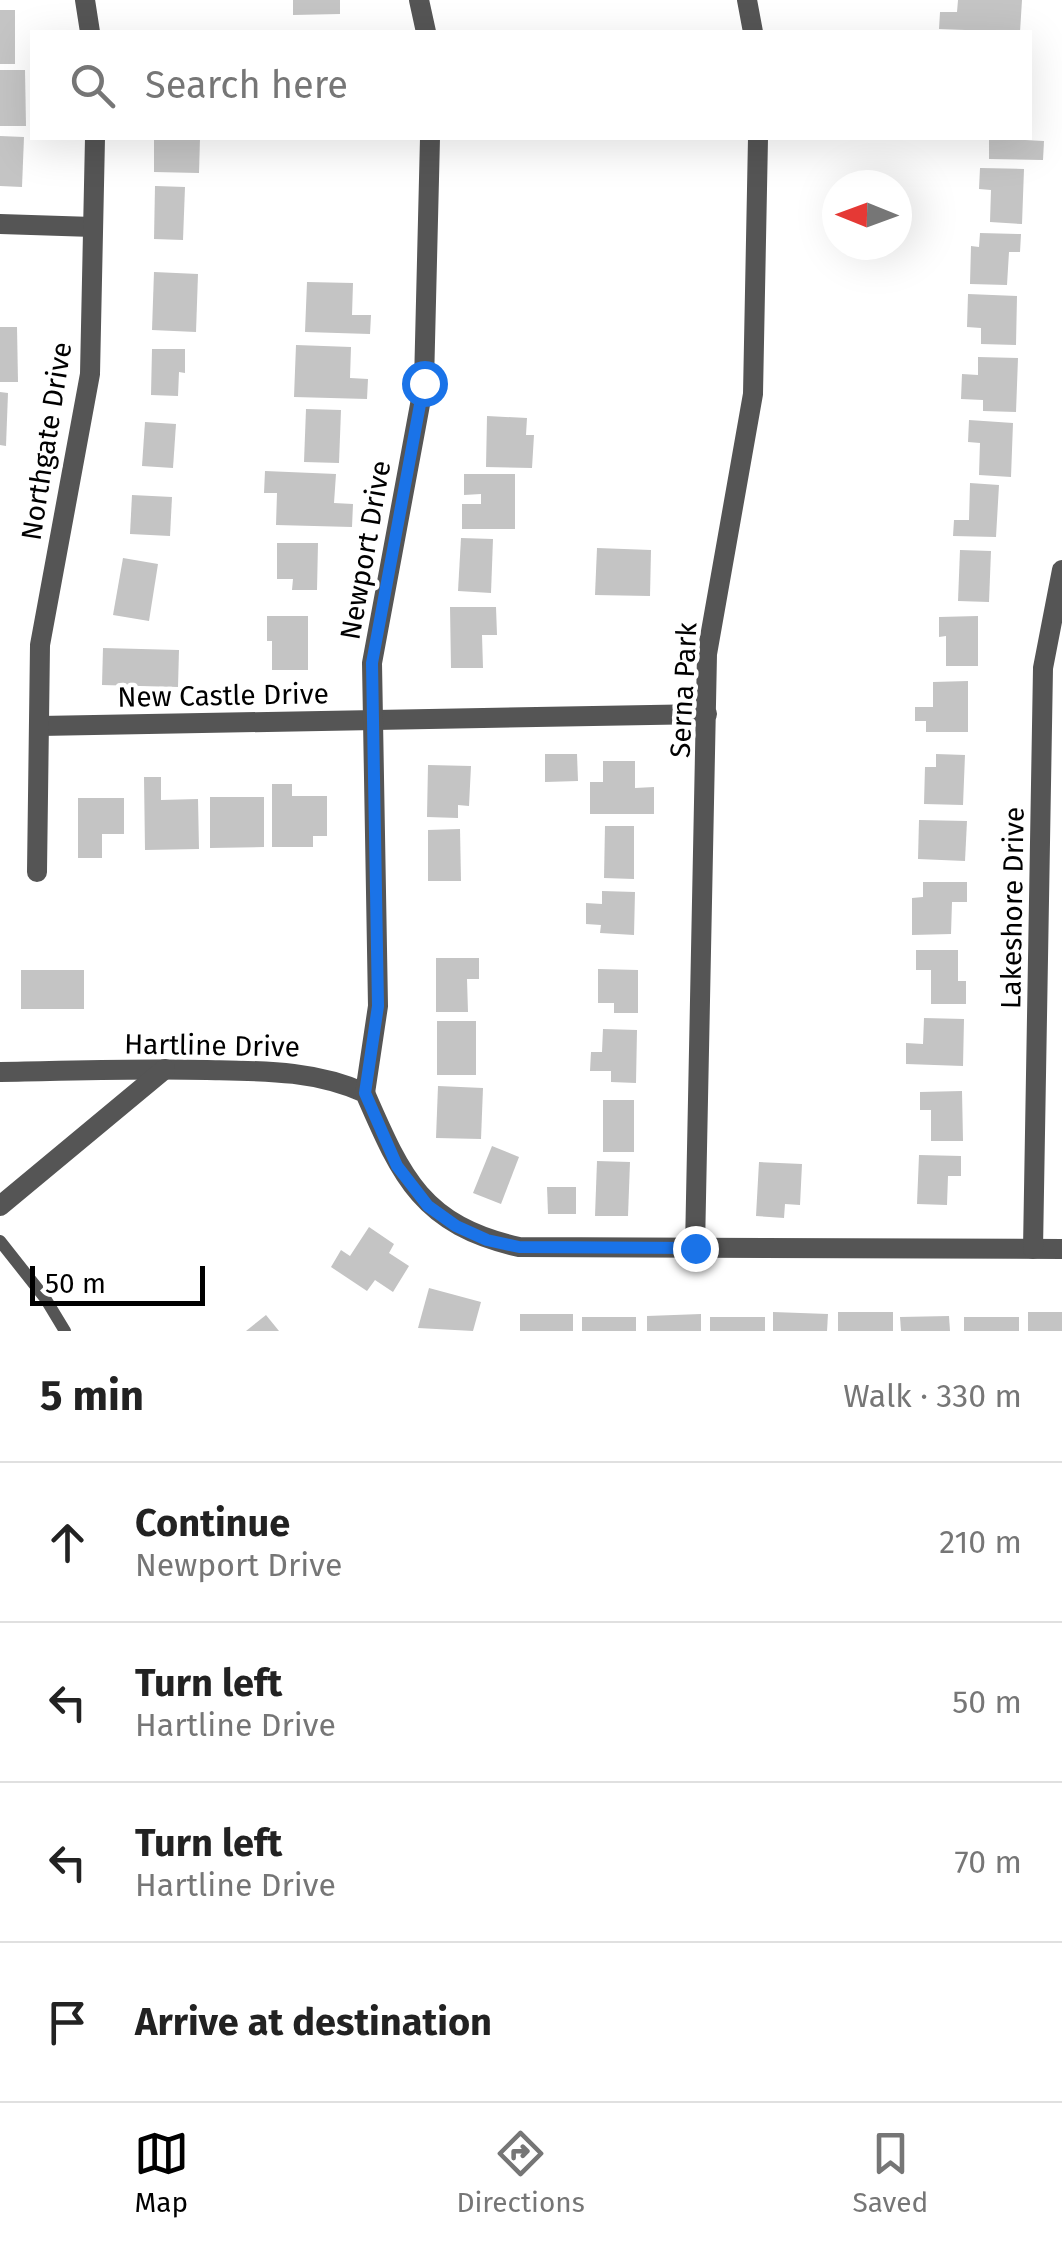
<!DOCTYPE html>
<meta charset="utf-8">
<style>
body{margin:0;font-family:"Fira Sans",sans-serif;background:#f2f2f2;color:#222}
.compass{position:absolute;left:822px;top:170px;width:90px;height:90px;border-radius:50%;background:#fff;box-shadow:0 10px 40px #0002;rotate:271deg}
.scale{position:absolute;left:30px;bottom:25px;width:175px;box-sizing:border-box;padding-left:10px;border:5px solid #000;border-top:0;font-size:28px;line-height:35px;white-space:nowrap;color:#000;-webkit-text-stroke:8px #fff;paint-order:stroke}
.stop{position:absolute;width:30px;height:30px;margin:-22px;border:8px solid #1a73e8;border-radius:50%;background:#fff}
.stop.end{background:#1a73e8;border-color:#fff;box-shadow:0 2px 10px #0008}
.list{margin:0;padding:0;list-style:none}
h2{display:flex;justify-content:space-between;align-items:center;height:130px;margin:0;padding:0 40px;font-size:42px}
h2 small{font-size:32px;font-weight:400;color:#767676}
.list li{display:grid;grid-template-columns:65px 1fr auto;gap:30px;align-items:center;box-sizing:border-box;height:160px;padding:0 40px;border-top:2px solid #e0e0e0}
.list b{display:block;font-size:38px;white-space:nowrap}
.list p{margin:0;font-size:32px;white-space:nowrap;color:#767676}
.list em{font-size:32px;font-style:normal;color:#767676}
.icon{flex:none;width:55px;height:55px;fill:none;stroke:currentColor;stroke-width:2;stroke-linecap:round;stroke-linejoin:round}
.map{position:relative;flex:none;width:1062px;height:1331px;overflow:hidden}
.search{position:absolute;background:#fff;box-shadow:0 10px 40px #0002;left:30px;right:30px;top:30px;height:110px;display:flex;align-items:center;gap:25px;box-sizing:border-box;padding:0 35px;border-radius:0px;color:#767676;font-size:38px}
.sheet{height:770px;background:#fff}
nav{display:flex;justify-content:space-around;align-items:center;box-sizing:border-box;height:140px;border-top:2px solid #e0e0e0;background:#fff;font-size:28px;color:#767676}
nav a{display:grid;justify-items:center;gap:5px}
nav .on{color:#000}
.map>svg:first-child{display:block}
.building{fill:#c4c4c4}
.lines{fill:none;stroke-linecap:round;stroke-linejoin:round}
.service{stroke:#555;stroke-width:12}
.minor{stroke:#555;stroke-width:20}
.route{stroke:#1a73e8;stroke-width:12}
.labels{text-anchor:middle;stroke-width:9;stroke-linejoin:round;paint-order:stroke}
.street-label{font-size:28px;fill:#000;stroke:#fff}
</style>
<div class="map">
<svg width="1062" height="1331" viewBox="0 0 1062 1331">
<rect width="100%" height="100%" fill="#fff"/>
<g class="building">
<polygon points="293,0 340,0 340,14 293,15"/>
<polygon points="958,0 1022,0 1020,32 939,29 940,12 957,12"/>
<rect x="0" y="10" width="15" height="54"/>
<polygon points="0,70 25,70 26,126 0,126"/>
<polygon points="0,136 24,137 22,187 0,186"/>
<polygon points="154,138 200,138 199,173 154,172"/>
<polygon points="989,138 1044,141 1043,160 989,159"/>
<polygon points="980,168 1024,169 1022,224 990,222 991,190 979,189"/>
<polygon points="155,186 185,187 183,240 154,239"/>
<polygon points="980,233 1021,234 1020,252 1009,252 1007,285 970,284 971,246 979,247"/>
<polygon points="154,272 198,274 196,332 152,330"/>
<polygon points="307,282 353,283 352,315 371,315 370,334 305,332"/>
<polygon points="968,294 1017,296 1016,345 981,344 981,328 967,327"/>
<polygon points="0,327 17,327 18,382 0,382"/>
<polygon points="296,345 351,347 350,378 368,379 367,399 294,397"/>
<polygon points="152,349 185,349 185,373 179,372 178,396 151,395"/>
<polygon points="978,357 1018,358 1016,412 983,411 983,400 961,399 962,374 978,375"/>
<polygon points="0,392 8,393 6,446 0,445"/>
<polygon points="306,409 341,410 339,463 304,462"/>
<polygon points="487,416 527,418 526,435 534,435 532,468 486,467"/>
<polygon points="969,420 1013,423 1011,477 979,475 980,443 968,442"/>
<polygon points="145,422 176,424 173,468 142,466"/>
<polygon points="265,471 336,474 334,503 353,504 352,527 276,525 277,493 264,493"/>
<polygon points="464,474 515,474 515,529 462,529 462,504 481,504 481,494 464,495"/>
<polygon points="970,483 999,485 996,537 953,536 954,520 969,520"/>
<polygon points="132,495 172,497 170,536 130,534"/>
<polygon points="461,538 493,539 491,593 458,591"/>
<polygon points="277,543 318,543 317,590 292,590 293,579 277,579"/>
<polygon points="597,548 651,550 650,596 595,595"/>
<polygon points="960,550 991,551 989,602 958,601"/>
<polygon points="123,558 158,564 149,621 113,615"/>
<polygon points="450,607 496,607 497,635 482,635 483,668 451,668"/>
<polygon points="267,616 308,616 308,670 272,670 272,641 267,641"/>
<polygon points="978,616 978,666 946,666 946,636 939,637 939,617"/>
<polygon points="103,648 179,650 178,687 102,685"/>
<polygon points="968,681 968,732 926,732 926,721 915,721 915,707 933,707 933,682"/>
<polygon points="545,754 577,754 578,781 545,782"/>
<polygon points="936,754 965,755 963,805 924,804 925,767 936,767"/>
<polygon points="603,761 635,761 635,788 654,787 654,814 590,814 590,782 603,782"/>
<polygon points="428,765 471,766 469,806 458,805 458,818 427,817"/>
<polygon points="144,777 161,777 161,800 198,799 199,849 145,850"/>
<polygon points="272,784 292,784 292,796 327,796 327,836 313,836 313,847 272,847"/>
<polygon points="210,797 264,797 264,847 210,848"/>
<polygon points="78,798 124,798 124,834 102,834 102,858 78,858"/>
<polygon points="919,820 967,821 965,861 918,859"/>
<polygon points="605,826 634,826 634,879 604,878"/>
<polygon points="460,829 461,881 428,881 428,830"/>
<polygon points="923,882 967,882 967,902 952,902 951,934 912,935 912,898 923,897"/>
<polygon points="602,891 635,892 634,935 600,933 601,925 586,924 586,903 602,904"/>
<polygon points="916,950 958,950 958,981 966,981 966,1004 931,1004 931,970 916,970"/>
<polygon points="436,958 479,958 479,979 467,979 468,1012 436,1012"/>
<polygon points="598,969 638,970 638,1013 614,1013 614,1003 598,1003"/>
<rect x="21" y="970" width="63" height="39"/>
<polygon points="924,1018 964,1019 963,1066 906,1064 906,1043 923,1044"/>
<rect x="437" y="1021" width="39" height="54"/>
<polygon points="603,1029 637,1030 636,1083 611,1082 611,1071 590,1071 591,1052 602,1052"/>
<polygon points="438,1086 483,1088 481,1139 436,1138"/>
<polygon points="962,1091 963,1141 931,1141 931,1110 920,1110 920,1092"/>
<rect x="603" y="1100" width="31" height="52"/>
<polygon points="492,1146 519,1157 501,1204 473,1193"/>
<polygon points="919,1155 961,1156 961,1176 948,1176 947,1205 917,1204"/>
<polygon points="597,1161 630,1162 628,1216 595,1216"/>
<polygon points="759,1162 802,1164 800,1205 785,1204 784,1218 756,1216"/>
<polygon points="547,1187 576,1187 576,1214 548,1214"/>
<polygon points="369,1227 394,1244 389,1253 409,1266 393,1292 375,1280 367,1291 331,1267 341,1250 350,1256"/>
<polygon points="429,1288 481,1302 473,1331 418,1328"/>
<polygon points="773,1312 828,1314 827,1331 773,1331"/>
<rect x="838" y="1312" width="55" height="19"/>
<rect x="1028" y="1312" width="34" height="19"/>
<rect x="520" y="1314" width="53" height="17"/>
<polygon points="701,1314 701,1331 647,1331 647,1316"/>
<polygon points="266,1315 279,1331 246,1331"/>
<polygon points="949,1316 950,1331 901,1331 900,1317"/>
<rect x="582" y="1317" width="54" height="14"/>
<rect x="710" y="1317" width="55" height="14"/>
<rect x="964" y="1317" width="55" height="14"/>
</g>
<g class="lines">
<polyline class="service" points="0,1241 45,1298 65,1331"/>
<g class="minor">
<polyline points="85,0 90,32"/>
<polyline points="419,0 426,32"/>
<polyline points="747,0 753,32"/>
<polyline points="0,224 93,227"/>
<polyline points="40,726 707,714"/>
<polyline points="37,872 40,645 90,374 95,138"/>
<path d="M0,1072c69,-1 138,-4 207,-2 55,1 107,0 158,23 37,85 57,132 154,154l543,2"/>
<polyline points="365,1093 378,1006 372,663 424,383 430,138"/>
<polyline points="0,1206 165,1069"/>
<polyline points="695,1248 707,654 753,394 758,138"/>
<polyline points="1033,1249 1043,668 1062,570"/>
</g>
</g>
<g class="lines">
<polyline class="route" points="424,383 372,663 378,1006 365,1093 397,1166 428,1206 456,1226 487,1240 519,1247 695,1248"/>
</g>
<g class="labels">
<g class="street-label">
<text transform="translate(46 441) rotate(-81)" y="10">Northgate Drive</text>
<text transform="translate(365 550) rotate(-80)" y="10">Newport Drive</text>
<text transform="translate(683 690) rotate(-87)" y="10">Serna Park</text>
<text transform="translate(223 695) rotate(-1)" y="10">New Castle Drive</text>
<text transform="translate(1012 908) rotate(-89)" y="10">Lakeshore Drive</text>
<text transform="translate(212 1045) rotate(1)" y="10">Hartline Drive</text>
</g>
</g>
</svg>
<svg class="compass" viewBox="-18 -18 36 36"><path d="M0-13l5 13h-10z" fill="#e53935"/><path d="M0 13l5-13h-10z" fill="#767676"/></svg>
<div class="scale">50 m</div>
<div class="stop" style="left:424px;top:383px"></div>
<div class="stop end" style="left:695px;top:1248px"></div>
<div class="search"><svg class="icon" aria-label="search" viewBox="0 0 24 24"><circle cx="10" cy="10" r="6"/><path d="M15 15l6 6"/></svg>Search here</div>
</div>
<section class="sheet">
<h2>5 min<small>Walk · 330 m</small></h2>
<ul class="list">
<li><svg class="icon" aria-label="ahead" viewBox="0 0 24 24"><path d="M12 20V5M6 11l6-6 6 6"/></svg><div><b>Continue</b><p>Newport Drive</p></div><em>210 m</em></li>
<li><svg class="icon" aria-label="left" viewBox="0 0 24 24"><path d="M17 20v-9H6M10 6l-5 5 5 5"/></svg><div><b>Turn left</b><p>Hartline Drive</p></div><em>50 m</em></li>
<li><svg class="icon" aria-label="left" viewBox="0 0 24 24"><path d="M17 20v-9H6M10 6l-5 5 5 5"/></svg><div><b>Turn left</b><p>Hartline Drive</p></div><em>70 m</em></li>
<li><svg class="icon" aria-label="arrive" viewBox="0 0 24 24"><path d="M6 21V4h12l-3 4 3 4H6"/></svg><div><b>Arrive at destination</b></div></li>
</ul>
</section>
<nav>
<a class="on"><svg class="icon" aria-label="map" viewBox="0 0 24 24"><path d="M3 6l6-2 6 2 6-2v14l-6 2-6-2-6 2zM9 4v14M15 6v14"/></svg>Map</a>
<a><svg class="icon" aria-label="directions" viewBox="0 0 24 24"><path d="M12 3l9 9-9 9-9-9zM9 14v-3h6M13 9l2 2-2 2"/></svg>Directions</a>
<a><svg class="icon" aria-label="saved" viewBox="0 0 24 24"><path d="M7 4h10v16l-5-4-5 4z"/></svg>Saved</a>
</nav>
